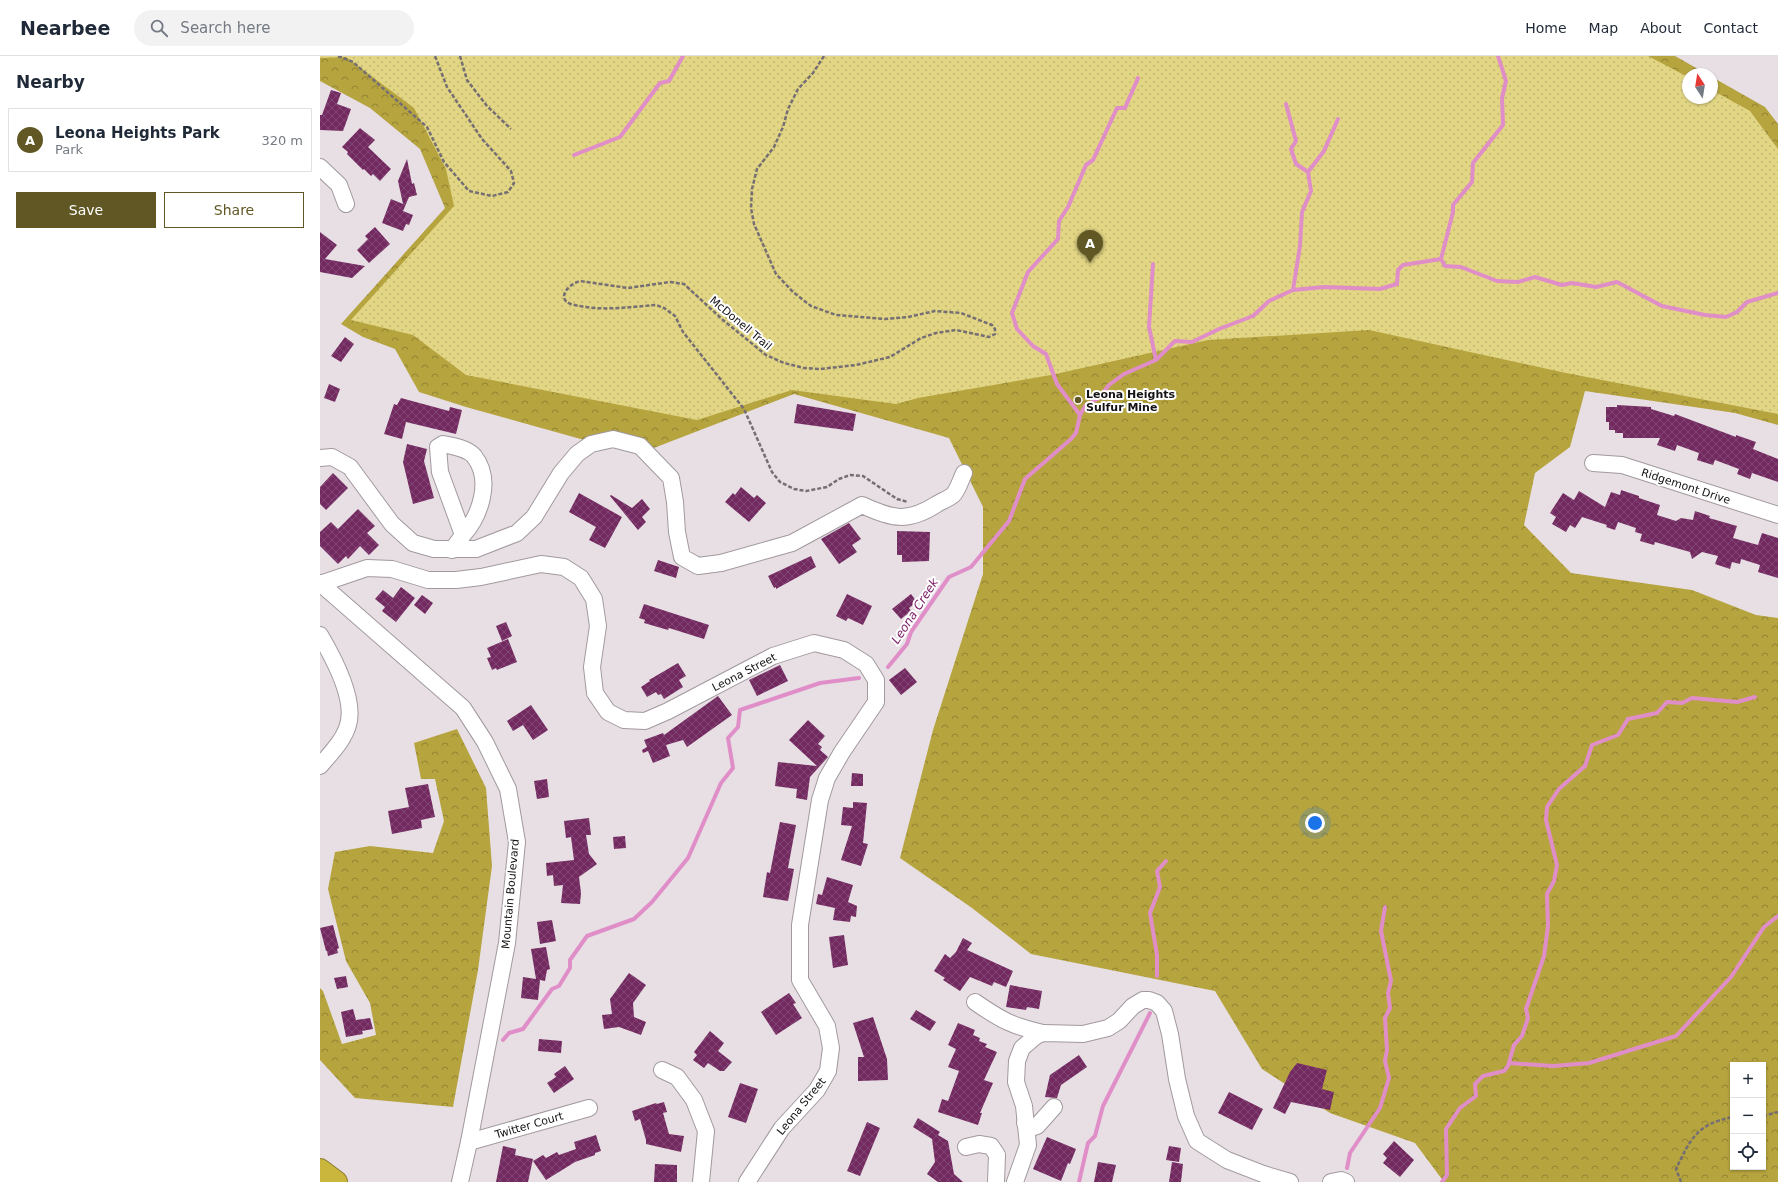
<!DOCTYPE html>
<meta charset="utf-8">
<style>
body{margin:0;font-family:"DejaVu Sans",sans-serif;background:#f2f2f3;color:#1f2937}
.controls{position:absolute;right:12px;bottom:12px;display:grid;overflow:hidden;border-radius:0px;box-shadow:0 1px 3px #0004}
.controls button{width:36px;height:36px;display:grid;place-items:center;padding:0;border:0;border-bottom:1px solid #e0e1e3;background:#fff;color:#1f2937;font:20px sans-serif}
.compass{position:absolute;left:1362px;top:12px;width:36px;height:36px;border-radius:50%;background:#fff;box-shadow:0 1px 3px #0004;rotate:348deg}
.you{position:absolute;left:995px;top:767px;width:14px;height:14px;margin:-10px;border:3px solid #fff;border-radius:50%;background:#1a73e8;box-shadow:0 0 0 6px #1a73e833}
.badge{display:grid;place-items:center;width:26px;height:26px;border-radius:50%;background:#605724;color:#fff;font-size:13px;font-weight:700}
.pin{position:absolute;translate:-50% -33px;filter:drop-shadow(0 1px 2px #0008)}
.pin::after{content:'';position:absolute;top:21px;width:14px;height:12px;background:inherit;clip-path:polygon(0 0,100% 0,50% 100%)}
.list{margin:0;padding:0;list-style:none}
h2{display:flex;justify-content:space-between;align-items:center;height:52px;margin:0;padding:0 16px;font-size:17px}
h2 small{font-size:13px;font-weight:400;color:#747a83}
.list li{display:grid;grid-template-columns:26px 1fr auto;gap:12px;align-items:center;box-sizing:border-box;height:64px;margin:0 8px 8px;padding:0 8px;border:1px solid #e0e1e3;border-radius:0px}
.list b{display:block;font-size:15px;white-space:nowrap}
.list p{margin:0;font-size:13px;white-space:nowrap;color:#747a83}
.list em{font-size:13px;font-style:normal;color:#747a83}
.actions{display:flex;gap:8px;padding:12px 16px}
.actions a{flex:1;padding:9px 0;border:1px solid #605724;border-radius:0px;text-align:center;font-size:14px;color:#605724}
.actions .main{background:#605724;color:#fff}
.icon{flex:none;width:22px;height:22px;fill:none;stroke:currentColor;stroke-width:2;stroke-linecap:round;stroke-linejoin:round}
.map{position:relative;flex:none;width:1458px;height:1126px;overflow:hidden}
header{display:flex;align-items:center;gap:24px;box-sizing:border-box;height:56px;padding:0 20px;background:#fff;border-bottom:1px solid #e0e1e3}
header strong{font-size:19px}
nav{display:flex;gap:22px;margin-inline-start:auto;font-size:14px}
.search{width:280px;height:36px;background:#f2f2f3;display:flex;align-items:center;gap:10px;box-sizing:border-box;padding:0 14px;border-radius:22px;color:#747a83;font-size:15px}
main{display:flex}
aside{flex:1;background:#fff}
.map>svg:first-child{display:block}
.forest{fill:url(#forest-crowns);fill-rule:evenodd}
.park{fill:url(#park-dots)}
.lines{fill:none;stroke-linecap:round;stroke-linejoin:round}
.stream{stroke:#e08ec8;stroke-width:4}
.building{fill:url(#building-cross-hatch)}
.minor-casing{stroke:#a1999e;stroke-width:18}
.highway-casing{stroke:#8b7d2f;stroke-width:24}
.path{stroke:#756f73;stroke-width:2.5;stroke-dasharray:4 2;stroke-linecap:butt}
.minor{stroke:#fff;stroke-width:16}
.highway{stroke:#cab63d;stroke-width:22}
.poi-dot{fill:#605724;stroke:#fff;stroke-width:1.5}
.labels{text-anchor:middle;stroke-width:4;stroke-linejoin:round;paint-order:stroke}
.street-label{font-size:11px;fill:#151214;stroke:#fff}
.poi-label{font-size:11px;font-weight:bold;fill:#151214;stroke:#fff;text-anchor:start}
.water-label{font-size:12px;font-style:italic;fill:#7c1d67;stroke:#fff}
</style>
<header>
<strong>Nearbee</strong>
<div class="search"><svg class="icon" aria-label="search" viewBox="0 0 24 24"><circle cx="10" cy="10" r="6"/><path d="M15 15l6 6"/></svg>Search here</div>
<nav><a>Home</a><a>Map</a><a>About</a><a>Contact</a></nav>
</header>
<main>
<aside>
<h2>Nearby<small></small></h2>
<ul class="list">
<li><span class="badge">A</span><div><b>Leona Heights Park</b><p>Park</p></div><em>320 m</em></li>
</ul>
<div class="actions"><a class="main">Save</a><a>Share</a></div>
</aside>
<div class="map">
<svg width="1458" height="1126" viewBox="0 0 1458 1126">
<defs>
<pattern id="forest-crowns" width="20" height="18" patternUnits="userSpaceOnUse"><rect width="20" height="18" fill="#b6a43f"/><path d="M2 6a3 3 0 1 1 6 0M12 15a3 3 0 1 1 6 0" fill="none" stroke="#938434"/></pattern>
<pattern id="park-dots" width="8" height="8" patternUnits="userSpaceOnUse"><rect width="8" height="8" fill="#e2d584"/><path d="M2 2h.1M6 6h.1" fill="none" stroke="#c1b671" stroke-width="1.8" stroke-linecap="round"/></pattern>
<pattern id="building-cross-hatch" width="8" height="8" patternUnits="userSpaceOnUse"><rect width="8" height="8" fill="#732a61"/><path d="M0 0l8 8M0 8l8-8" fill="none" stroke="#814672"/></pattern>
</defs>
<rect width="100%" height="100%" fill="#e8dfe5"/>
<g class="forest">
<path d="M0,0h1355l32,18h-19v24h24v-21l53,30 13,17v301l-43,-12 -150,-22 -15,56 -35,26 -11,52 47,48 121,17 64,25 22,3v564h-334l-29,-39 -85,-30 -68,-44 -47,-78 -184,-37 -59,-46 -72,-50 33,-128 50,-156v-67l-34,-69 -155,-44 -148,57 -51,-8 -129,-36 -47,-15 -24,-43 -32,-12 -22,-13 104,-116 -25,-59 -50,-41 -50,-27zM1413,1009h30v102h-30z"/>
<polygon points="137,673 166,732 172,810 158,914 133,1051 35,1042 0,1004 0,932 3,935 22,988 56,979 50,947 26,905 8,833 15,796 50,790 113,797 124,765 115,723 101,723 94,687"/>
</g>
<polygon class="park" points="0,0 1328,0 1368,21 1368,42 1392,42 1392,34 1430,55 1458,93 1458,358 1246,317 1049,274 888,284 731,319 598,342 576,348 472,334 377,364 146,319 93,279 31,264 134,150 126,113 94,52 26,1 0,2"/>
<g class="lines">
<g class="stream">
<polyline points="966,48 976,85 971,93 976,108 988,116 991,135 982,156 980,190 973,234"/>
<polyline points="254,99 300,81 340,27 349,25 363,0"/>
<polyline points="988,116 1004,95 1018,63"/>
<polyline points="1121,203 1133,156 1133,149 1152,126 1153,107 1183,69 1182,42 1186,25 1178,0"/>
<polyline points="833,208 829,271 836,304"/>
<polyline points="760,359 737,328 726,298 713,290 697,273 692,257 708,216 738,183 739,165 748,151 766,109 773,104 797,52 805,52 818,22"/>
<polyline points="568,611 587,588 591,576 629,521 651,511 689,465 705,423 751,383 756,377 760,359 766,349 779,342 789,329 804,318 836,304 855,285 872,286 899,273 933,260 949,245 973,234 1004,231 1060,233 1077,228 1078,214 1083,209 1121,203 1125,210 1141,211 1177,225 1198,226 1215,221 1242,229 1252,227 1276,231 1297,226 1342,250 1385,259 1406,261 1417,256 1427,246 1458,237"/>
<polyline points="837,920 837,899 830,857 840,831 837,815 846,805"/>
<polyline points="183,984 189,977 203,973 232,933 239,930 250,912 250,904 267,880 314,863 332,846 368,802 401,727 413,712 408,682 418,671 420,654 500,627 539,622"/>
<polyline points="1189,1007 1233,1010 1269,1007 1356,980 1411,921 1444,871 1458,860"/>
<polyline points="1027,1112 1030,1097 1060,1052 1069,1022 1065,1005 1067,994 1065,962 1070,952 1068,937 1071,925 1061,875 1065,851"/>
<polyline points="759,1126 768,1087 775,1080 783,1050 830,957"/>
<polyline points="1122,1126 1127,1119 1126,1073 1140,1052 1156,1040 1155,1028 1163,1020 1184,1015 1188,1010 1194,989 1202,980 1208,962 1206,953 1224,900 1228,870 1227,838 1234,825 1237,809 1226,764 1227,751 1239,733 1265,710 1272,689 1298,679 1308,663 1337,657 1347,646 1362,647 1372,642 1417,646 1435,641"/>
</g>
</g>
<g class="building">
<polygon points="11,34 21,37 17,48 31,53 23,75 0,74 0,59 2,59"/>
<polygon points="40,72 55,84 48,91 71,113 60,125 53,118 51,120 44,113 43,114 27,98 28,96 22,91"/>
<polygon points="87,103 92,128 94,127 97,139 89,141 83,155 93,159 89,169 86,168 83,175 62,167 71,143 83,148 78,125"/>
<polygon points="55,171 70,188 49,207 37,194 48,183 45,180"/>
<polygon points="0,176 17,189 5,203 45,210 32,222 0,216"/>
<polygon points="25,281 34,288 21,306 11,300"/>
<polygon points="9,328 20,333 15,346 4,342"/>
<polygon points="81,342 129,355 130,351 142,354 136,378 86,366 82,383 64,378 74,348 77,349"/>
<polygon points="477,348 536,358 533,375 474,367"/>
<polygon points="1297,349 1331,351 1331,353 1354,360 1355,358 1416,381 1416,379 1436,386 1433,393 1458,403 1458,426 1432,417 1430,423 1417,418 1419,413 1395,404 1393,409 1377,404 1379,397 1357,389 1355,395 1337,389 1340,382 1303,382 1303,377 1295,377 1295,374 1289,374 1289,366 1286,366 1286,351 1297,351"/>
<polygon points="87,388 107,393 104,405 114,442 93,448 83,406"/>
<polygon points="13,417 28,432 6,454 0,448 0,431"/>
<polygon points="421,431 434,442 437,439 446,447 429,466 405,446 413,437 415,439"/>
<polygon points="1301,434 1319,440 1319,442 1340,449 1337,459 1356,465 1361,462 1373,464 1375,455 1390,460 1389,462 1417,470 1413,482 1438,489 1442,477 1458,482 1458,522 1438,516 1440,509 1421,503 1420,508 1412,506 1410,513 1395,508 1398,500 1382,496 1372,503 1370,496 1335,486 1334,489 1320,485 1322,478 1315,476 1316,472 1298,466 1295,474 1286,471 1287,469 1262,461 1255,472 1250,469 1246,476 1232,468 1236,461 1230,457 1243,437 1254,444 1259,435 1285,451 1291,436 1300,439"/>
<polygon points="259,437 302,461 285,492 269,484 276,471 249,456"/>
<polygon points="291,439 312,452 322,443 330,453 322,461 326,466 318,474 290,440"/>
<polygon points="38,453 55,470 47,477 59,489 49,499 40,490 28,503 26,500 18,508 0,490 0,476 11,466 18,473"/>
<polygon points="529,467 541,483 532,489 537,496 519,508 501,483"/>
<polygon points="577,475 610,476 609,505 582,506 582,499 577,499"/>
<polygon points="491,500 496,511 456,533 456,531 454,532 448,520"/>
<polygon points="338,504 359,511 356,522 334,515"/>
<polygon points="81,531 95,542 76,566 62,555 65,551 55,543 63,534 73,542"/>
<polygon points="527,538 552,550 543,569 528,562 526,565 516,560"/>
<polygon points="591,538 597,546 589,552 591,555 581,563 572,553"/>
<polygon points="102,539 113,547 105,558 94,549"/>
<polygon points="324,548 389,569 384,583 349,572 348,574 324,567 325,564 319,562"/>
<polygon points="186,566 192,580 182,585 176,570"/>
<polygon points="188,583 197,606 177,614 176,612 172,614 167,602 171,601 167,592"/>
<polygon points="358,607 366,620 359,624 363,631 344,643 341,638 338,639 336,636 327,641 321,631 330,625 329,624"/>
<polygon points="460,609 468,625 437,640 429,624"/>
<polygon points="585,612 597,626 581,639 569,624"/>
<polygon points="398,640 412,659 367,691 363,684 346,689 350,700 333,707 328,695 323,697 322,694 327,691 324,684 343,677 344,679"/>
<polygon points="211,649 228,674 213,684 203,669 193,675 187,665"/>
<polygon points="488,664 505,680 498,688 502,691 500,694 508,701 490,721 487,744 476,742 477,733 455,730 458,706 497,710 469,684"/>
<polygon points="532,717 543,718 543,730 531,730"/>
<polygon points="227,723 229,741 217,743 214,725"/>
<polygon points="108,728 115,761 101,764 102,772 72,778 68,755 89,751 85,732"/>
<polygon points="533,746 547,747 543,787 548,788 541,810 521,804 532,770 521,769 523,751 533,752"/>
<polygon points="269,762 271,779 266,779 269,798 277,808 259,821 261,837 260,848 241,847 243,829 234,830 233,819 227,820 226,807 254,804 251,781 246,782 244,765"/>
<polygon points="460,766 476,769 468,812 474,813 468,845 443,841 447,816 450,817"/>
<polygon points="305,780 306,792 294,793 293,781"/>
<polygon points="507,821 533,829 528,846 537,850 536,861 531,860 530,866 513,864 515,852 496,848 498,838 502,839"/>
<polygon points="232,864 236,885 220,888 217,866"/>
<polygon points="13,869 19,892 17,893 18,897 8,900 7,895 6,895 0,872"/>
<polygon points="524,879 528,909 513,912 509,881"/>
<polygon points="643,882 652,887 647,894 693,915 686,931 674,926 672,930 650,921 640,935 623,924 625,922 614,915 625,898 630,902 636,896"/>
<polygon points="226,891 230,913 227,914 225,925 220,924 218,944 201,942 203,921 216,923 211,893"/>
<polygon points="309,917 326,929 313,947 314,961 326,966 321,979 299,971 284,973 282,959 292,958 290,943"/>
<polygon points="26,920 28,931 17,933 14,922"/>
<polygon points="690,929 722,935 719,953 707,951 706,954 686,951"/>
<polygon points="469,937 476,947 473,948 482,962 456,979 441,956"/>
<polygon points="33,953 36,964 50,962 53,973 42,975 43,978 26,981 21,956"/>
<polygon points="596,954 616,966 610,975 590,963"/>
<polygon points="553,961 567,1003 568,1024 538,1025 538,1001 544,1001 533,967"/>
<polygon points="638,967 655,974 653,979 660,982 659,985 667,988 665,991 677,996 664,1024 673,1027 660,1057 662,1057 658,1069 618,1056 622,1043 628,1045 639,1015 628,1011 636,993 628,989"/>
<polygon points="390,975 404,987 398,995 412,1006 404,1015 400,1015 388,1007 384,1012 373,1004 377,999 374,996"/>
<polygon points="219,983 242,985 241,997 218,995"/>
<polygon points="759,999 767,1011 741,1029 737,1042 725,1041 730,1019"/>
<polygon points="977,1007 1007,1014 1002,1033 1014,1036 1010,1054 971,1046 965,1058 953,1052 970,1016"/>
<polygon points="245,1010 254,1023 234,1037 227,1027 236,1021 234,1018"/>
<polygon points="420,1027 438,1033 426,1067 408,1061"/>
<polygon points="909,1036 943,1053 932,1074 898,1057"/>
<polygon points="344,1046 347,1056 343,1057 349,1078 364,1080 361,1096 326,1088 326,1084 320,1063 315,1065 312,1055 336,1047 337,1048"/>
<polygon points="598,1062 620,1076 618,1079 628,1085 634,1118 643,1126 618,1126 607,1118 615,1106 612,1083 593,1071"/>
<polygon points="547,1066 560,1072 540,1120 527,1115"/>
<polygon points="276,1079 281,1095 275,1097 275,1099 255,1106 226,1124 213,1105 223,1099 226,1102 237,1096 239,1099 256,1093 254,1086"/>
<polygon points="727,1081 756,1093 750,1108 748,1107 741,1125 713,1113"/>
<polygon points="1074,1085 1094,1104 1080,1121 1063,1107 1067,1102 1063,1098"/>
<polygon points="183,1090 196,1093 195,1099 213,1103 208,1126 176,1126"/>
<polygon points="849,1090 861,1092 859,1106 846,1104"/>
<polygon points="778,1106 796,1109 792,1126 774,1126"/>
<polygon points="852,1106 863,1108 861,1126 849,1126"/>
<polygon points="335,1108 357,1109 357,1126 334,1126"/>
</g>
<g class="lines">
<g class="minor-casing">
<g id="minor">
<polyline points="0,111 19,129 26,148"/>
<path d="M0,402l12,-1 18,10 42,57 21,19 21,6h42l41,-16 17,-16 27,-44 16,-19 14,-10 22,-5 27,7 31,32 4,24 2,30 5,25 16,9 23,-3 46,-13 25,-7 70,-38c30,14 46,18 75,-1 5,-3 11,-5 16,-9 5,-5 8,-16 11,-22"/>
<polyline points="1273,407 1302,409 1458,459"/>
<path d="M132,494l11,-15 -23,-63 -2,-25 5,-3c10,2 24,4 31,12 19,24 6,60 -11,79"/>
<polyline points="0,527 143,652 165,686 188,733 197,786 187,887 149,1086 140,1126"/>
<polyline points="0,528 47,512 72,513 108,524 136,524 161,521 221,508 244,511 261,522 274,543 278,570 272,611 275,637 288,656 304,664 325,665 348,655 453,600 494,587 524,594 546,608 556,624 556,646 522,696 507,722 500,744 480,869 480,924 507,970 511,992 508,1015 497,1034 462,1072 427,1126"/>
<path d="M0,579c13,22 36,64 28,90 -4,15 -18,29 -28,41"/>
<path d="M655,946c26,18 37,24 68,31"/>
<polyline points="342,1014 357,1021 374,1044 386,1075 381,1126"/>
<polyline points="705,1067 711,1072 717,1070 734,1051"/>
<polyline points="149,1086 269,1052"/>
<polyline points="646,1091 659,1088 671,1090 677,1099 676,1126"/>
<polyline points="695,1126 708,1089 704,1050 696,1026 697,1005 702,992 716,980 723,977 763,978 788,972 799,965 813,950 823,944 829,944 837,947 844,955 850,978 857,1023 866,1060 877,1085 907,1104 943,1118 970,1126"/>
<polyline points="1011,1126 1021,1124 1026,1126"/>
</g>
</g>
<g class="highway-casing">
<polyline id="highway" points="0,1114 16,1126"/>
</g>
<g class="path">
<polyline points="18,0 33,6 107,71 124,106 149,135 172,140 188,136 194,127 191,115 162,83 127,31 115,0"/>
<polyline points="140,0 147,24 167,50 191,73"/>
<path d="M504,0l-11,17 -15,16 -10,20 -5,18 -9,20 -17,22 -5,20 -1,19 3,16 22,50 17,18 18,14 25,9 49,4 23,-2 27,-6 26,2 31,12 3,4v5l-6,3 -33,-7 -20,3 -15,5 -31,19 -34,8 -36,4 -16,-1 -20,-5 -18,-8 -43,-35 -39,-36 -14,-2 -42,6 -48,-7c-12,3 -24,18 -9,23 28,8 57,3 85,1l8,3 11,8 8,16 61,77 28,63 8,10 14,7 12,2 21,-4 12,-8 11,-4 13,1 34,23 11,3"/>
<polyline points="1443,1060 1458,1056"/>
<path d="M1361,1126l-5,-13c15,-31 21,-45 57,-52"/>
</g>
<use href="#minor" class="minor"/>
<use href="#highway" class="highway"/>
</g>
<circle class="poi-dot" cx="758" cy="344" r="4"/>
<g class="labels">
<g class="street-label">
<text transform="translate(421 267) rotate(40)" y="4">McDonell Trail</text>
<text transform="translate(1366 430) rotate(18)" y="4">Ridgemont Drive</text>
<text transform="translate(424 616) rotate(-27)" y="4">Leona Street</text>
<text transform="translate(190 838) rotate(-85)" y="4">Mountain Boulevard</text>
<text transform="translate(481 1050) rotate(-51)" y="4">Leona Street</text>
<text transform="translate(209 1069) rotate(-16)" y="4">Twitter Court</text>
</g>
<g class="poi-label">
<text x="766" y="342">Leona Heights<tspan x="766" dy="13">Sulfur Mine</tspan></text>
</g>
<g class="water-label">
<text transform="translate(595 555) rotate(-57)" y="4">Leona Creek</text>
</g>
</g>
</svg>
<div class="controls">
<button>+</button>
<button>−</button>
<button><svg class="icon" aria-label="locate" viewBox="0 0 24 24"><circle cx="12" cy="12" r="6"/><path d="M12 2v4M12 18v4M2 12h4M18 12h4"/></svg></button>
</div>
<svg class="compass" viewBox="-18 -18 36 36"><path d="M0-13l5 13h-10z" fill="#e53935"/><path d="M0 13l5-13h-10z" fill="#747a83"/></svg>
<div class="you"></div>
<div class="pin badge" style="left:770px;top:207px">A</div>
</div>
</main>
